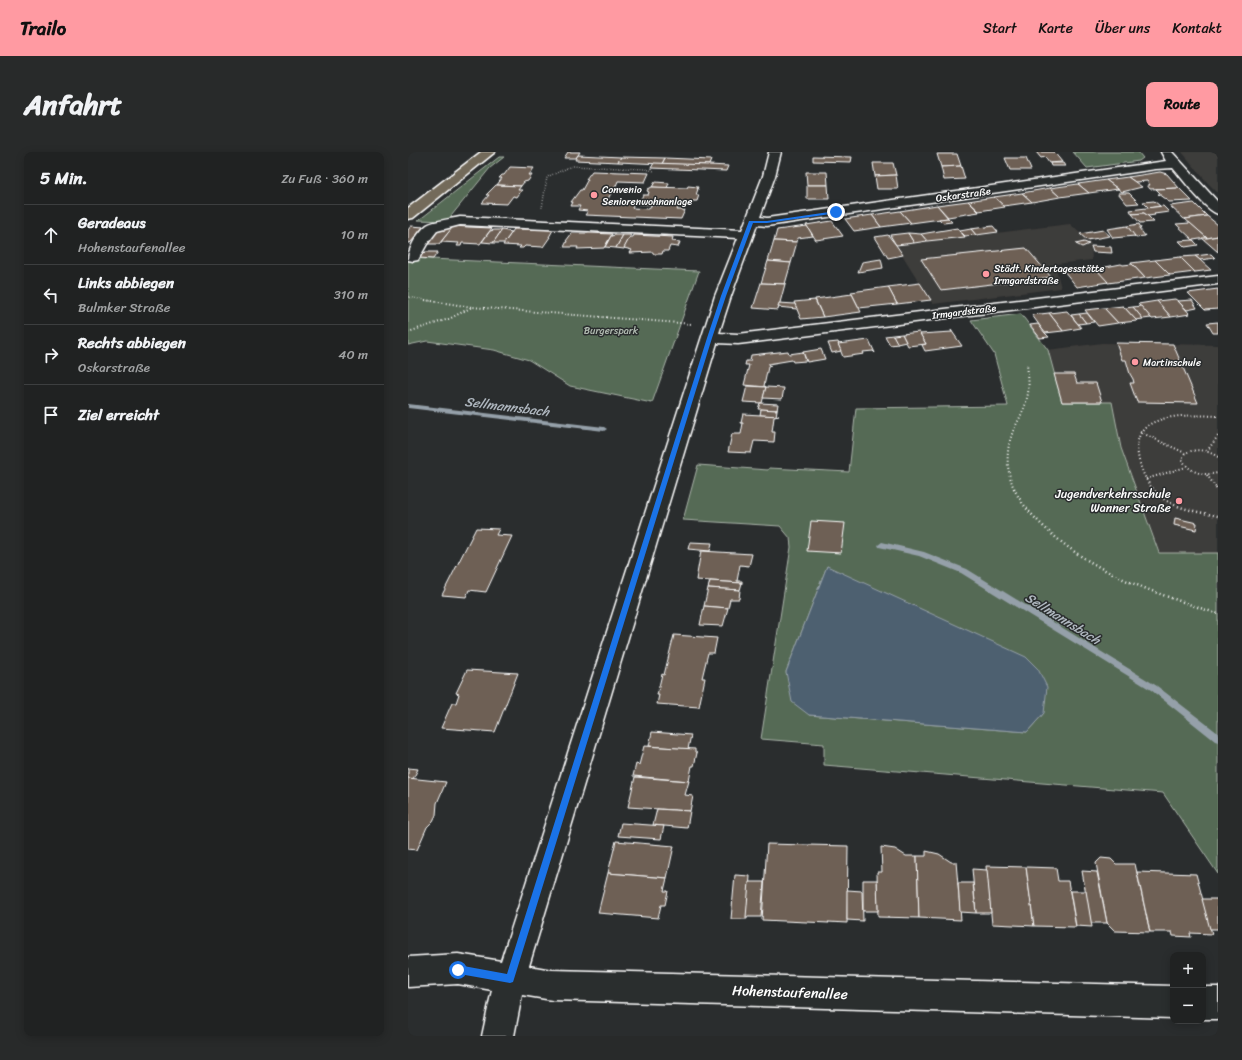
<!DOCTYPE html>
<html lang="de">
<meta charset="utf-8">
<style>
body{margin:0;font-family:Sriracha,sans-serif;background:#282a2a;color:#f1f3f6}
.controls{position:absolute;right:12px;bottom:12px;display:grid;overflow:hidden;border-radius:8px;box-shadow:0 2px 10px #0003}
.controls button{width:36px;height:36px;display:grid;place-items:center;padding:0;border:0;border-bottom:1px solid #3d3f40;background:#202222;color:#f1f3f6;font:20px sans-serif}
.stop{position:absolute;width:12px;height:12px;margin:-9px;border:3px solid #1a73e8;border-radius:50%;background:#fff}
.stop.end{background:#1a73e8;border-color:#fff;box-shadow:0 1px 4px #0008}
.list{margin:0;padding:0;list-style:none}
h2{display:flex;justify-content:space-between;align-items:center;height:52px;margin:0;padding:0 16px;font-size:17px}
h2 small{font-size:13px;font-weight:400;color:#a2a4a5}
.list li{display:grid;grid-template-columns:26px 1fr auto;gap:12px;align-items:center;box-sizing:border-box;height:60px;padding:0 16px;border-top:1px solid #3d3f40}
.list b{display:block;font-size:15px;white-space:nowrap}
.list p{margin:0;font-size:13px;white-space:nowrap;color:#a2a4a5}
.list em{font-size:13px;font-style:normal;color:#a2a4a5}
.icon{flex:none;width:22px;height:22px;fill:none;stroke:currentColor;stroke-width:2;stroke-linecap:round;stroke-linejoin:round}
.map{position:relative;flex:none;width:810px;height:884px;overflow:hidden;border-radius:8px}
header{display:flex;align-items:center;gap:24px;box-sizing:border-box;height:56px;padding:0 20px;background:#ff9aa2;color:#111}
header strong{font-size:19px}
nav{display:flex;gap:22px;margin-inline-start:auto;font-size:14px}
.intro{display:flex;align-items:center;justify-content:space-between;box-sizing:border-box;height:96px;padding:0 24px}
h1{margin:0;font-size:28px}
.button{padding:10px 18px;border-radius:8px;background:#ff9aa2;color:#111;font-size:14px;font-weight:700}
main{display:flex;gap:24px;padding:0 24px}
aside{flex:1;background:#202222;border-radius:8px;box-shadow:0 2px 10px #0003}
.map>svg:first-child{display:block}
.built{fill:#3e3c3a}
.green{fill:#556a55;stroke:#aab4aa;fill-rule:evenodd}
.water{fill:#4e6070;stroke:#95a0a9}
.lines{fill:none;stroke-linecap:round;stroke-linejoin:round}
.stream{fill:#95a0a9;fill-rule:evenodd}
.building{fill:#6e6055;stroke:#fff}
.minor-casing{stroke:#fff;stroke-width:3}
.major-casing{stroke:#fff;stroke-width:3}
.path-far2{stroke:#fff;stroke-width:1.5;stroke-dasharray:0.5 2;stroke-linecap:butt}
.path-far1{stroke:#fff;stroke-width:2;stroke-dasharray:1 2.5;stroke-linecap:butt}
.path{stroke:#fff;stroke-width:2.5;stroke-dasharray:1 3;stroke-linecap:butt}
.minor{fill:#2a2d2e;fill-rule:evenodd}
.major{fill:#736b5a;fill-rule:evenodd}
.route{fill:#1a73e8}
.poi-dot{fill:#ff9aa2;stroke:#2a2d2e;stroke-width:1.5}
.labels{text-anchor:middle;stroke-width:3;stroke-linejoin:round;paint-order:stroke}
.far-poi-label{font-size:10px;fill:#fff;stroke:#2a2d2e;text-anchor:start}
.far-street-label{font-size:10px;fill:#fff;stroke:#2a2d2e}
.far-park-label{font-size:10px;fill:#b2bcb2;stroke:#2a2d2e}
.poi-label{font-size:12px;fill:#fff;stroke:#2a2d2e;text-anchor:end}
.water-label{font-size:13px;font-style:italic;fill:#afb7bf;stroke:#2a2d2e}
.near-street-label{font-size:14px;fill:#fff;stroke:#2a2d2e}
</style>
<header>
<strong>Trailo</strong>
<nav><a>Start</a><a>Karte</a><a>Über uns</a><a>Kontakt</a></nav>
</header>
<div class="intro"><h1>Anfahrt</h1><a class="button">Route</a></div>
<main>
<aside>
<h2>5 Min.<small>Zu Fuß · 360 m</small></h2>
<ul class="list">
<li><svg class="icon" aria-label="ahead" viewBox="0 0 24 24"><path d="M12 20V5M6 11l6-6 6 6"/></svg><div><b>Geradeaus</b><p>Hohenstaufenallee</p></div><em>10 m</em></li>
<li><svg class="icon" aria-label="left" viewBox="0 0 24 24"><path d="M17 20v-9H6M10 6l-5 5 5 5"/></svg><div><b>Links abbiegen</b><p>Bulmker Straße</p></div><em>310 m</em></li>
<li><svg class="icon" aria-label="right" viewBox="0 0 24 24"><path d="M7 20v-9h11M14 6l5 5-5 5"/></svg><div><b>Rechts abbiegen</b><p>Oskarstraße</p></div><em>40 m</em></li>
<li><svg class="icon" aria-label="arrive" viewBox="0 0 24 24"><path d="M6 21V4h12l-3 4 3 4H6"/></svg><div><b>Ziel erreicht</b></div></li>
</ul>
</aside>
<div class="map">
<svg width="810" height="884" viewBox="0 0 810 884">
<rect width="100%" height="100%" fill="#2a2d2e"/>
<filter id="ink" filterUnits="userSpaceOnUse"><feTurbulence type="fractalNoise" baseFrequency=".025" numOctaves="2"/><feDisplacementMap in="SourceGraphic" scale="8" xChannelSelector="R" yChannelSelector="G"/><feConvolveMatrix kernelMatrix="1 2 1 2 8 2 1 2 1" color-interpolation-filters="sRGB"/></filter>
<g filter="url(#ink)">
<g class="built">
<polygon points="774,0 810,0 810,41 798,29"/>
<polygon points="662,72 683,91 684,108 647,112 653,136 525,152 488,93"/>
<polygon points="694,191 810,193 810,401 751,401 713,296 704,250 654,250 640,198"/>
</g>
<g class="green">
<polygon points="665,0 730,0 735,6 731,9 679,16"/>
<polygon points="91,5 96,5 82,16 39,69 10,68 15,65"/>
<polygon points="0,106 291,119 244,251 162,234 121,208 86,198 19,189 0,193"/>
<path d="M613,162l27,36 14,52h50l9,46 38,105h59v321l-55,-81 -339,-28v-21l-63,-5 30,-192 -1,-9 -10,-12 -97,-6 15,-55 70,5 1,-2 80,4 7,-64 152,-2 -14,-52 -23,-34zM419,414l217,147 -17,19 -218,-17 -23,-43z"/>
</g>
<polygon class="water" points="419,414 618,505 630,517 639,535 636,561 619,580 401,563 384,550 378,520"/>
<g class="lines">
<g class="stream">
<polygon points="0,252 196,275 199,277 196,279 0,256"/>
<polygon points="474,390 516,400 559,417 749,534 810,581 810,590 807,589 743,538 553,421 511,404 471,395 470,393"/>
</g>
</g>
<g class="building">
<polygon points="160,0 172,0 168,6 156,6"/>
<polygon points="628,0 646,0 654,10 641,11 637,5 633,6"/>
<polygon points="529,2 549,2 553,14 533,15"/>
<polygon points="170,3 213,5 210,10 167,8"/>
<polygon points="405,4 444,5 443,10 405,9"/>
<polygon points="213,5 257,6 254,12 210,10"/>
<polygon points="257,6 303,8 301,13 254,12"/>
<polygon points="597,6 618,6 623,18 602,18"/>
<polygon points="246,11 301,13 320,14 318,19 243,16"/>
<polygon points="465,11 485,11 488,23 467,24"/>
<polygon points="642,11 655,11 657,14 643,14"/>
<polygon points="553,14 557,27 536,28 533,15"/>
<polygon points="102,15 126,16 121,23 124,23 120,29 116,30 113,34 89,33 94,26 91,26 94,23 96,23"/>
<polygon points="184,19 241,21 237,30 210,29 205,41 203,41 199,49 227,50 224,56 241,57 243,53 271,54 269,58 277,58 273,67 177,63 180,59 170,58 172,54 163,54 165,50 163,50 172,38 174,38 180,27 178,27"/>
<polygon points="398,20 419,20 420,33 399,33"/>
<polygon points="752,20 759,22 771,36 742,37 739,33 742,33 739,29 727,30 720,25"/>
<polygon points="488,23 490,37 469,37 467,24"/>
<polygon points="720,25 734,35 714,40 698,28"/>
<polygon points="698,28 710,37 681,41 670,32"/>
<polygon points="247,30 261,31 259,36 244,35"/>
<polygon points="670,32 681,41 652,45 642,36"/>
<polygon points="88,33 113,34 110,38 114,38 109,45 105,44 99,52 74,51 81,43 78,43"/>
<polygon points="399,33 420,33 421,47 399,47"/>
<polygon points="280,34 290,35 289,37 290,37 288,43 291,43 289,49 285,49 283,54 230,52 235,43 240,43 241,40 239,39 240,37 244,35 279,36"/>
<polygon points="642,36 652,45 624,50 614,41"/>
<polygon points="771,36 784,49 761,50 750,42 753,42 748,37"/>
<polygon points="614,41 624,50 596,54 586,45"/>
<polygon points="710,41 721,41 731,51 719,52"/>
<polygon points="586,45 597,55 571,59 560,49"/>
<polygon points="560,49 571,60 540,65 529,53"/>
<polygon points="746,49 752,54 741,56 735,50"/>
<polygon points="786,51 799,64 776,67 762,54"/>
<polygon points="529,53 540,66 503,71 492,59"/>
<polygon points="755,54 761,60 746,62 747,63 740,64 736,61 724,62 722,58"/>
<polygon points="492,59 503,71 473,75 464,63"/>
<polygon points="736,61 740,64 746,70 732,71 724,62"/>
<polygon points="464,63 473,75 446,79 437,67"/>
<polygon points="799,64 810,73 810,84 799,86 777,67"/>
<polygon points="540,66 544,70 535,71 531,67"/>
<polygon points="424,69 435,84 408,88 398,73"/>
<polygon points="782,71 799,86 785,88 768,72"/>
<polygon points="731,72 733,76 731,76 737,84 727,85 719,74"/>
<polygon points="3,74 16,75 2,91 0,91 0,78"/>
<polygon points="45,74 61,75 84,76 72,92 54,91 53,94 49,94 51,91 33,90"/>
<polygon points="399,74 405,84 390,86 389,90 366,89 369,78"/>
<polygon points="585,74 590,80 568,83 563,77"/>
<polygon points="719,74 727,84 705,86 699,77"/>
<polygon points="31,75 44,76 31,92 18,92"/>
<polygon points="549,76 557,85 519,89 513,82"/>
<polygon points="106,77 129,77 145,78 141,85 142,85 135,95 117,94 115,96 111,96 113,94 95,93"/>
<polygon points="563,77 568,83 557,84 552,79"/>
<polygon points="86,78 94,78 85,91 74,90 82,79"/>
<polygon points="94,78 104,80 96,91 85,91"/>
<polygon points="695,78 702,84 679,88 672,82"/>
<polygon points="164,81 181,81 204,82 196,96 169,97 170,95 156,95 159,89 158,89"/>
<polygon points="500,81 506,91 488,93 482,83"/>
<polygon points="500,81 513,82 519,89 506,91"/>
<polygon points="207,83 215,83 208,96 197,95 203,84"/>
<polygon points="215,83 223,83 216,97 208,96"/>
<polygon points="226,83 265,85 264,89 272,90 270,95 262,94 260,99 255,99 254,102 245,102 245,100 222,101 224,98 216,96 222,85 225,85"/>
<polygon points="480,83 488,93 495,103 480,106 467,85"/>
<polygon points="810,84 810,100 794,86 799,86"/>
<polygon points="785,88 790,93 777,95 771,89"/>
<polygon points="366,89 389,90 383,111 360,109"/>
<polygon points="676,90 681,92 674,95 668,92"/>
<polygon points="683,94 703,95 704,101 685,100"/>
<polygon points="618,96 643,125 533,138 513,107"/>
<polygon points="17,100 30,100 25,107 11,106"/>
<polygon points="803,102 807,106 792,108 787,104"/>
<polygon points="787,104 792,108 803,118 787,120 772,105"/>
<polygon points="772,105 787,120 762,123 747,108"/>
<polygon points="473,107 475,116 450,120 454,110"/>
<polygon points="747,108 762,123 737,126 723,111"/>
<polygon points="360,109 383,111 377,132 353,131"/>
<polygon points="713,112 715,113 724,112 737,126 700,131 687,117"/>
<polygon points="688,117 700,130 669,135 656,119 667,118 669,120"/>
<polygon points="353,131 377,132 370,158 345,156"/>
<polygon points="512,131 523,148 489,152 480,135"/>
<polygon points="480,135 489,152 451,156 443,140"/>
<polygon points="810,137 810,157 797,158 780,141"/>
<polygon points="444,142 453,160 415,165 407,147"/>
<polygon points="767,147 770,149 782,162 763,165 749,149"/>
<polygon points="407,148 415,165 393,167 386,150"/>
<polygon points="784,148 789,156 779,158 770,149"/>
<polygon points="749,149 763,165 744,167 730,152"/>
<polygon points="371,151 387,152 389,157 370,155"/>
<polygon points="715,154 717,156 729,169 710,171 696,156"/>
<polygon points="733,154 743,166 735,167 725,155"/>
<polygon points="725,155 735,167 728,168 717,156"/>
<polygon points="696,156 710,171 690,174 677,158"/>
<polygon points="659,159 670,172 673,176 655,179 641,161"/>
<polygon points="641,161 655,179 637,181 624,163"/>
<polygon points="679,161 686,170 678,171 671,162"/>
<polygon points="671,162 678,171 670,172 663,163"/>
<polygon points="810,170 810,181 805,181 799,171"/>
<polygon points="630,172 637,181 641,185 632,186 622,173"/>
<polygon points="543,178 554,194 517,199 514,193 518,192 512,182 544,180"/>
<polygon points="511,180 518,192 500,194 494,182"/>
<polygon points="494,182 498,190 489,192 485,183"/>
<polygon points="485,183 490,192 482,193 477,184"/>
<polygon points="461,188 467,201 465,199 455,200 456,202 435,205 430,192"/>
<polygon points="430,190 431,192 430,192 433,199 424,201 420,191"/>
<polygon points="708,191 765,192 790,251 729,250 722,231 726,231 725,227 722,222 718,208 714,208"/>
<polygon points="413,197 417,207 399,210 395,200"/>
<polygon points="380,199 381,202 395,200 398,209 385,210 384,208 360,212 361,214 363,214 360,215 356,234 358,235 336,233 341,213 337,213 338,209 342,209 343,203"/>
<polygon points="646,222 666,222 669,231 688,231 694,250 654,250"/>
<polygon points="339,234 358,235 354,251 335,250"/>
<polygon points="358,235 376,236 374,247 355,246"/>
<polygon points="352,251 370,252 369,258 350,257"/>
<polygon points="353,257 369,258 368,264 352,263"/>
<polygon points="335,262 371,264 366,265 364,280 367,280 366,290 346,289 343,301 320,300 324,282 333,282 335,271 333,271"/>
<polygon points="767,366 789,371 788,378 766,373"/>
<polygon points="403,369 437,371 433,401 399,399"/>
<polygon points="68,376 91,377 88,383 104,384 78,440 61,438 58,445 34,443"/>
<polygon points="282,390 304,391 302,399 280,397"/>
<polygon points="293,399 344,402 341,414 332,413 329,429 334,429 334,431 288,428"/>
<polygon points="302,429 334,431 332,438 300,436"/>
<polygon points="300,436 332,438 331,447 322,447 320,456 296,454"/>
<polygon points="296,454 320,456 315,474 292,473"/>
<polygon points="266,483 309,486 306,501 300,501 294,526 297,526 291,555 249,552 251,543 249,543 254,522 256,523"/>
<polygon points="59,518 110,521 87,580 33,576 44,551 48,551 51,542 48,541"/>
<polygon points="244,580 283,583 280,597 241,594"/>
<polygon points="236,594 287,597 287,600 289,601 286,614 284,614 281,629 225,624 228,612 231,613"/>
<polygon points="0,616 10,617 5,627 0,626"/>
<polygon points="227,625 281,629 277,643 285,644 282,659 220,655"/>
<polygon points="0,626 38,630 29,651 28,663 25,669 19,675 9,698 0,697"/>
<polygon points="249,657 282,659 279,676 245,673"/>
<polygon points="213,671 256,674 253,687 210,684"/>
<polygon points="208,689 266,694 259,726 200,721"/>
<polygon points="359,692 440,694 439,771 420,770 421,771 354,768"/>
<polygon points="473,695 487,697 498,704 509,704 511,766 470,765 469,720 474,720"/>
<polygon points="518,699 531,702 543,710 548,710 553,768 511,766 509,704 518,704"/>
<polygon points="693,706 703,707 708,712 727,712 742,780 707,779 699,771 688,711"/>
<polygon points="578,714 618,715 626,774 584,772"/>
<polygon points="618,715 648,716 650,729 660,729 668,775 626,774"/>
<polygon points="564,717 579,718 583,761 568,761"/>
<polygon points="674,719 689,720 699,771 683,771"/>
<polygon points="729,720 788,722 804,782 782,781 783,785 765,784 764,780 742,780"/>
<polygon points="200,721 259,726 256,739 260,739 257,753 253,753 250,766 190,761"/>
<polygon points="327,723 342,724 339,767 323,767"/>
<polygon points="455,728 469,728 470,759 455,759"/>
<polygon points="341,730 356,730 353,765 338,765"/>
<polygon points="550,731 565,731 568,761 552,760"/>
<polygon points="439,738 454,739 455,769 439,768"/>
<polygon points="662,739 678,739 684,775 668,774"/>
<polygon points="794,747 810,747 810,777 802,777"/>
</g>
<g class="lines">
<g class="minor-casing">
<g id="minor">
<path d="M361,0h12l-6,24 -15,41 7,1 399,-57 -5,-9h11l46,50v12c-12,-3 -36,-36 -45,-46l-17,1 -389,57 -10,-1 -26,71 -12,37 19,1 480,-58v8l-480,60 -21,-1 -188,623 23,4 621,16v32l-621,-18 -30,-5 -8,41h-32l10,-46 -34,-6 -50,3v-30l50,-3 43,7 214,-665 23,-58 -278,-13 -23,6 -10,13 -9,16 -5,1 -5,-1c0,-11 10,-28 19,-35 6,-4 25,-6 33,-8l282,13 21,-54z"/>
<rect x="795" y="835" width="15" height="32"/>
</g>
</g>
<g class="major-casing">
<polygon id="major" points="73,0 87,0 5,66 0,67 0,56"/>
</g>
<g class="path-far2">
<polyline points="134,56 139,25 164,14 237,17 246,19"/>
<polyline points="0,145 23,149"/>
</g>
<g class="path-far1">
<polyline points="17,148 64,155 284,172"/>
<polyline points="0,180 41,167 64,155"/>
<polyline points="732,280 777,301"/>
<polyline points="799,299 810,284"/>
<path d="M810,305c-11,-7 -21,-9 -33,-4l-3,6c7,14 22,17 36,14"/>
<polyline points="799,323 809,337"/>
<polyline points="738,327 778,315"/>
<path d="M606,337c-8,-20 -9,-39 0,-60 5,-10 11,-20 13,-31 3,-11 1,-23 0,-34"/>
<path d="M745,337c-8,-9 -13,-22 -15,-34 -8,-44 51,-40 80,-39"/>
</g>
<g class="path">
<path d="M606,336c7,16 17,26 29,38 51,49 111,66 175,88"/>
<path d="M744,336c16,20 42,23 66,28"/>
<polyline points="808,336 810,339"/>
</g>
<use href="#minor" class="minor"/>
<use href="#major" class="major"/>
</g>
</g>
<polygon class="route" points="428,59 430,61 359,71 345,71 318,144 304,186 106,827 105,830 102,831 46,821 45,818 46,814 50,813 99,822 299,186 313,144 341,69 359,69"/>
<g class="poi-dot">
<circle cx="186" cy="43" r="4"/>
<circle cx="578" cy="122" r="4"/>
<circle cx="727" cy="210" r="4"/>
<circle cx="771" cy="349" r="4"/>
</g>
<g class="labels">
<g class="far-poi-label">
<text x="194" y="41">Convenio<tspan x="194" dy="12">Seniorenwohnanlage</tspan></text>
<text x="586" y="120">Städt. Kindertagesstätte<tspan x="586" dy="12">Irmgardstraße</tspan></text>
<text x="735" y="214">Martinschule</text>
</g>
<g class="far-street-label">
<text transform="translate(555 42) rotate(-8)" y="4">Oskarstraße</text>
<text transform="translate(556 159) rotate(-7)" y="4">Irmgardstraße</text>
</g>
<g class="far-park-label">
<text x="203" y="182">Burgerspark</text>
</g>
<g class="poi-label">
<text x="763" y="346">Jugendverkehrsschule<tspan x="763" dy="14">Wanner Straße</tspan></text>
</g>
<g class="water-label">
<text transform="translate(99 254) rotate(7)" y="5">Sellmannsbach</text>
<text transform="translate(655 466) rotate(32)" y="5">Sellmannsbach</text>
</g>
<g class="near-street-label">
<text transform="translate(382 840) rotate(2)" y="5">Hohenstaufenallee</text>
</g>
</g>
</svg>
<div class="controls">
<button>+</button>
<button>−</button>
</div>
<div class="stop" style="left:50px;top:818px"></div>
<div class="stop end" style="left:428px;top:60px"></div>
</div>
</main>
